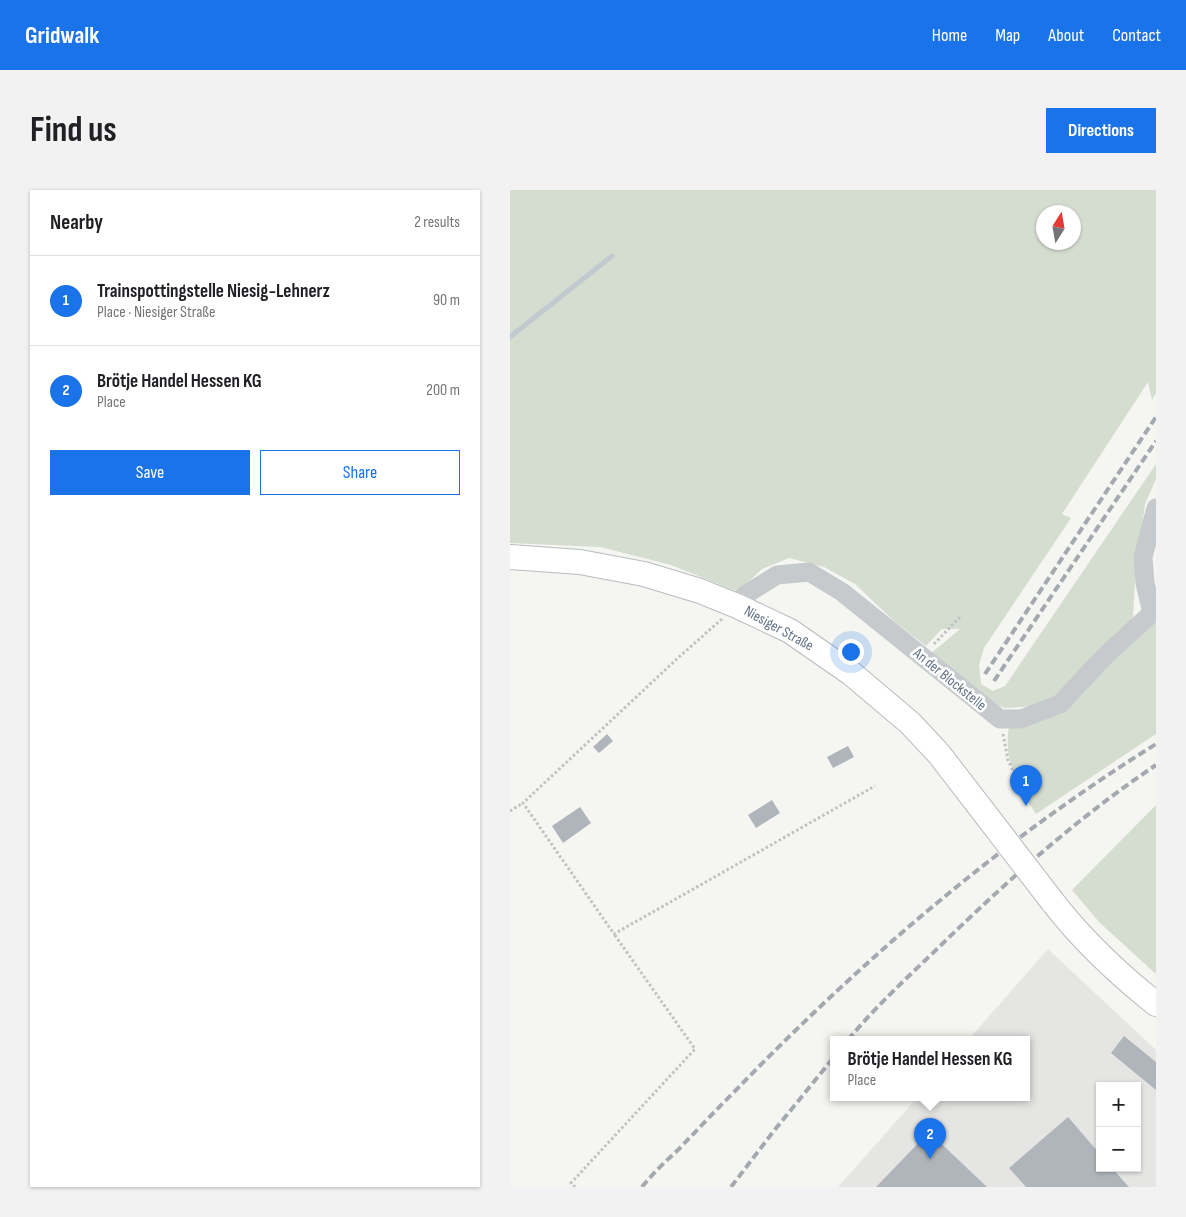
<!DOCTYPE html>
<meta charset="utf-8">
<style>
body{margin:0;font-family:"Sofia Sans Condensed",sans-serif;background:#f2f2f2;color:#202124}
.controls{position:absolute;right:15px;bottom:15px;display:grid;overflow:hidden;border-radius:0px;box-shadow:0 1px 4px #0004}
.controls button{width:45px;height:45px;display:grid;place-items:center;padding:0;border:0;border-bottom:1px solid #e0e0e0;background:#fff;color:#202124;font:25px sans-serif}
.compass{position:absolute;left:526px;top:15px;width:45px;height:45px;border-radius:50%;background:#fff;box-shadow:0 1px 4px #0004;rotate:11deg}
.you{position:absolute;left:340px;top:461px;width:18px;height:18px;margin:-12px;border:4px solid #fff;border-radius:50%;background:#1a73e8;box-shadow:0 0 0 8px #1a73e833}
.badge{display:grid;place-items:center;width:32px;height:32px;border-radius:50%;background:#1a73e8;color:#fff;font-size:16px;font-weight:700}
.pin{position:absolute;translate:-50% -41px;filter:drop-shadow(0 1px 2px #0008)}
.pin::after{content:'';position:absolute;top:26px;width:18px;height:15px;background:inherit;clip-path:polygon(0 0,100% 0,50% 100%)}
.popup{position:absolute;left:320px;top:846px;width:200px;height:65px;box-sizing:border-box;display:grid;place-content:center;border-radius:0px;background:#fff;filter:drop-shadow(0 1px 4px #0005);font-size:16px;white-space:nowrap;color:#757577}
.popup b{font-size:19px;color:#202124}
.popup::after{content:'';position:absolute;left:50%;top:100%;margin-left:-10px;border:10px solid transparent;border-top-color:#fff}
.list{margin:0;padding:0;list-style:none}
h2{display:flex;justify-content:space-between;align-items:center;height:65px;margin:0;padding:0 20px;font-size:21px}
h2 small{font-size:16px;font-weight:400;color:#757577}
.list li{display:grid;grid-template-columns:32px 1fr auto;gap:15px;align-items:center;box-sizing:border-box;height:90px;padding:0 20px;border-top:1px solid #e0e0e0}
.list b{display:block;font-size:19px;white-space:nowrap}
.list p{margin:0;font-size:16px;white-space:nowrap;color:#757577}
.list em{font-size:16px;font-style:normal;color:#757577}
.actions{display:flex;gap:10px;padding:15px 20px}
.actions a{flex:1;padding:11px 0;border:1px solid #1a73e8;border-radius:0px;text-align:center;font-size:18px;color:#1a73e8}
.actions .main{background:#1a73e8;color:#fff}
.map{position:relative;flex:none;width:646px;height:997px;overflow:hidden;border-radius:0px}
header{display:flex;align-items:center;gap:30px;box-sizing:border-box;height:70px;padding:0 25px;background:#1a73e8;color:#fff}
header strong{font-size:24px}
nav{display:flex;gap:28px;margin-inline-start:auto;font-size:18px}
.intro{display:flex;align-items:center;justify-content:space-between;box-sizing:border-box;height:120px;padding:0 30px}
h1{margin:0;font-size:35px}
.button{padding:12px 22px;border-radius:0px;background:#1a73e8;color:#fff;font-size:18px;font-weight:700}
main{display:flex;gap:30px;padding:0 30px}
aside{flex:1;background:#fff;border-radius:0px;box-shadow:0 1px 4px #0004}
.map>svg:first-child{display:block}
.built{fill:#e5e6e4;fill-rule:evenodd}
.green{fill:#d5ddd1;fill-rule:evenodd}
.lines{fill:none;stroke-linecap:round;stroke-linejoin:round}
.stream{stroke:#c0cacf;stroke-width:5}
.building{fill:#afb5bb}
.major-casing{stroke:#b9bcc0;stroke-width:26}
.path{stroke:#c0c1c3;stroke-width:3;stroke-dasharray:2.5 2.5;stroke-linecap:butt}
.minor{stroke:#c7cacd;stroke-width:19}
.major{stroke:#fff;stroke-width:24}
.rail{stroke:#a4a9b0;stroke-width:4;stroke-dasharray:8 4;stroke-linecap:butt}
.major-bridge-casing{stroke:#b9bcc0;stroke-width:26;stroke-linecap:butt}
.major-bridge{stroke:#fff;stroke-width:24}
.labels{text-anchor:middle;stroke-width:5;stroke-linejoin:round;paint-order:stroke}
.street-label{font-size:15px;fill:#627284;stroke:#fff}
</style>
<header>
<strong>Gridwalk</strong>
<nav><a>Home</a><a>Map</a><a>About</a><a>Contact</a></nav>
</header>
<div class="intro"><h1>Find us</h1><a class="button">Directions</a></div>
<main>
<aside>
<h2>Nearby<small>2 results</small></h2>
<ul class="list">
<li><span class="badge">1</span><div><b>Trainspottingstelle Niesig-Lehnerz</b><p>Place · Niesiger Straße</p></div><em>90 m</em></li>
<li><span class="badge">2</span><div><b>Brötje Handel Hessen KG</b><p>Place</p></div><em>200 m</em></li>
</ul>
<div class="actions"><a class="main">Save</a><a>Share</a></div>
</aside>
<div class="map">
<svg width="646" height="997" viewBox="0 0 646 997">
<rect width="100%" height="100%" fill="#f5f5f1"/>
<path class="built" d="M538,759l108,101v137h-318l79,-89h109v-58h-58zM590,896h37v82h-37z"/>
<g class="green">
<path d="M0,0h646v203l-4,7 -4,-18 -86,132 9,4 -87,130 -5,17 2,19 12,7 12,-5 151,-222v15l-11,25 -10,78 -2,35 -8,12 -65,67 -24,10 -31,2 -11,-4 -65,-49 31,-26h-18l-16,17 -31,-24 -40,-38 -31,-17 -35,-9 -27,11 -24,23 -67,-27 -71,-18 -90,-4zM534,22h30v30h-30z"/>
<path d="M646,431v113l-120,80c-18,-26 -33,-55 -27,-87l11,-5z"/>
<polygon points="646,615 646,784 589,732 562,700"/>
</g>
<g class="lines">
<polyline class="stream" points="0,147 102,66"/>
</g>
<g class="building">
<polygon points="97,544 103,551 89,563 83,557"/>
<polygon points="338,556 344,567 323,578 317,567"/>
<polygon points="262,610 270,623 246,638 238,625"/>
<polygon points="70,617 81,633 53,653 42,636"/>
<polygon points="614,846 646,872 646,900 601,863"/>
<polygon points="558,927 590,964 590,978 602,978 619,997 516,997 499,978"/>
<polygon points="419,942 477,997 366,997"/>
</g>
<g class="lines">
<g class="major-casing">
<g id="major">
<polyline points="0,367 70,372 134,384 190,401 227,416 280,441 342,484 400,533 429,564 476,625"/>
<path d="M542,711c30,39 65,72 104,103"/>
</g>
</g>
<g class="path">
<polyline points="212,429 169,467 13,613 104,744 365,596"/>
<polyline points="424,454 451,426"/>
<polyline points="493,544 498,570 517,612"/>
<polyline points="0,621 13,613"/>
<polyline points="65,997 61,993 185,859 104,744"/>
</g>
<g class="minor">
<polyline points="227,416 235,405 267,385 299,382 332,402 490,529 511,529 550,514 595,466 642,423 646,423"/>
<polyline points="642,423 635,393 633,367 646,318"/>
</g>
<use href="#major" class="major"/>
<g class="rail">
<polyline points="475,484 646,227"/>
<polyline points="484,491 646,251"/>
<path d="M338,850c27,-33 59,-62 90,-92 68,-66 139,-130 218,-183"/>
<path d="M132,997c11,-14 24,-26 37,-38 19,-20 38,-40 58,-60 126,-130 265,-249 419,-345"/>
<polyline points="221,997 263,942 324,867"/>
</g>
<g class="major-bridge-casing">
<polyline id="major-bridge" points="476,625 542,711"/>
</g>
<use href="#major-bridge" class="major-bridge"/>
</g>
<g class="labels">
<g class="street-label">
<text transform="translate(269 438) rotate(29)" y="5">Niesiger Straße</text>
<text transform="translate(440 489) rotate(39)" y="5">An der Blockstelle</text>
</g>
</g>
</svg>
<div class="controls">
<button>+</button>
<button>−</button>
</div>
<svg class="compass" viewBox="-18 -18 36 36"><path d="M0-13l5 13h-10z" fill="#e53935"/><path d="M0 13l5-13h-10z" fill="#757577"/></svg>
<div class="you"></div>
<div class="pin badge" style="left:516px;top:616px">1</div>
<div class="pin badge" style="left:420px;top:969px">2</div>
<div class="popup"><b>Brötje Handel Hessen KG</b>Place</div>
</div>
</main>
